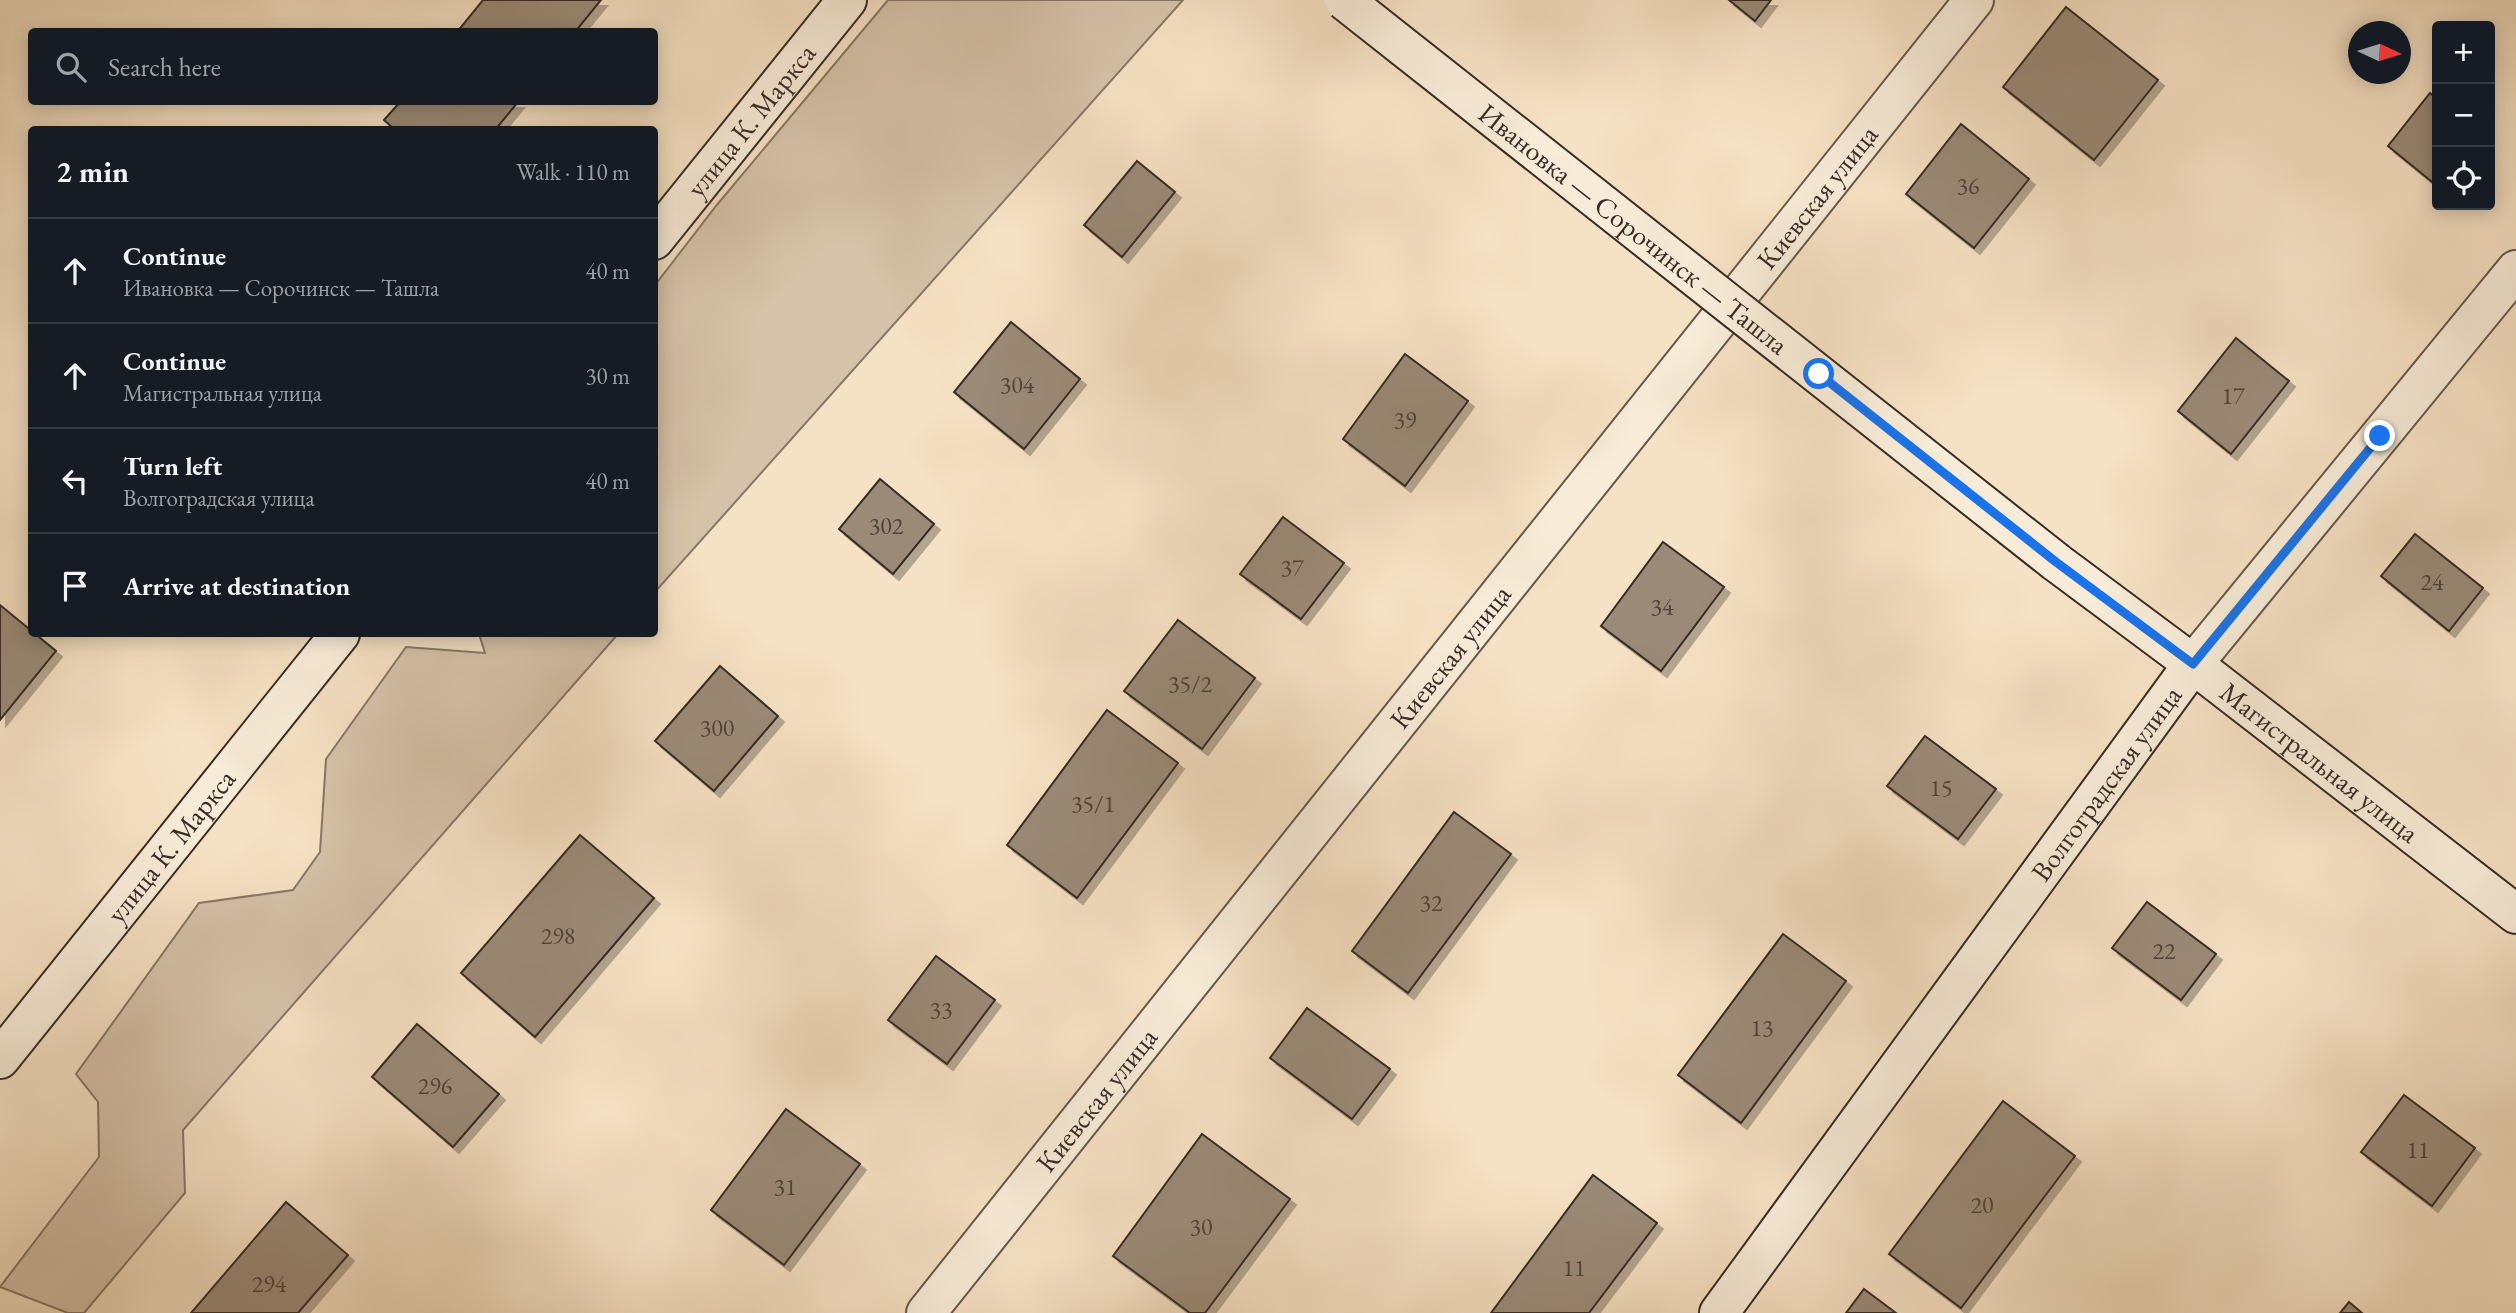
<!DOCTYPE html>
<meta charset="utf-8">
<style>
body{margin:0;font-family:"EB Garamond",serif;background:#20242c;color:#f1f3f6}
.controls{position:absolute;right:21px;top:21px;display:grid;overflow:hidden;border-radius:7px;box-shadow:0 4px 18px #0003}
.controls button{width:63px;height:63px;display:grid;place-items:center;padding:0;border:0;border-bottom:2px solid #363941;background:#171b24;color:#f1f3f6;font:35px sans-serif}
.compass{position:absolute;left:2348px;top:21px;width:63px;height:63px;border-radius:50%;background:#171b24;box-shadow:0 4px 18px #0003;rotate:94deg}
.stop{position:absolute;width:21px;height:21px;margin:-16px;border:5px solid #1a73e8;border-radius:50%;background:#fff}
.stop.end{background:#1a73e8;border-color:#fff;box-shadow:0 2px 7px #0008}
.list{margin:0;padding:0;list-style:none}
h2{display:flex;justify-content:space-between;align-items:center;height:91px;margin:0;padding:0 28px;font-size:30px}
h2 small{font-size:23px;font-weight:400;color:#9ea1a6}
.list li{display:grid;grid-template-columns:46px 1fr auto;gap:21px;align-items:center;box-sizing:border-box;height:105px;padding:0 28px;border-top:2px solid #363941}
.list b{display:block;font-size:26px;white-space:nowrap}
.list p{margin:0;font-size:23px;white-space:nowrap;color:#9ea1a6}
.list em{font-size:23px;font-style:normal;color:#9ea1a6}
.icon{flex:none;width:38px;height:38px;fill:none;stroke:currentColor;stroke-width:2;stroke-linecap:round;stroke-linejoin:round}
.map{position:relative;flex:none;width:2516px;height:1313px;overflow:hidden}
.search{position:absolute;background:#171b24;box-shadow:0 4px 18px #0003;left:28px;top:28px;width:630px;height:77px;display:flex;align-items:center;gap:18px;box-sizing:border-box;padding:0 24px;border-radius:7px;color:#9ea1a6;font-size:26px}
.panel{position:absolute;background:#171b24;box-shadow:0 4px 18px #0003;left:28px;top:126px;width:630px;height:511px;border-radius:7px}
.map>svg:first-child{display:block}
.green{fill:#d5c2a8;stroke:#867766;stroke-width:2}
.building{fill:#9a8a77;stroke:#372c25;stroke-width:2;filter:url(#shadow)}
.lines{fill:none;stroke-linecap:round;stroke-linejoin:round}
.street-casing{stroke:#66594c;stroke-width:42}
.secondary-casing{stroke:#372c25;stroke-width:42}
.street{stroke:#f8ecd8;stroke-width:38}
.secondary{stroke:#f8ecd8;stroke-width:38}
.secondary-bridge-casing{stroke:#372c25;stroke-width:42;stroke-linecap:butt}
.secondary-bridge{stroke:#f8ecd8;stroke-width:38}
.route{stroke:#1a73e8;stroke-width:9}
.labels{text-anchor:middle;stroke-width:7;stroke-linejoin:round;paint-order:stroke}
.number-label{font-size:24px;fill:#50443a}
.street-label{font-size:28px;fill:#372c25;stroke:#f8ecd8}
</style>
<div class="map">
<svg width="2516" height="1313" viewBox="0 0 2516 1313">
<defs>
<filter id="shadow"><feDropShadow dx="6" dy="6" stdDeviation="0" flood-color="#0004"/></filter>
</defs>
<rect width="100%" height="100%" fill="#f5e1c3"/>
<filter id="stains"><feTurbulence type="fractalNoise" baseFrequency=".00286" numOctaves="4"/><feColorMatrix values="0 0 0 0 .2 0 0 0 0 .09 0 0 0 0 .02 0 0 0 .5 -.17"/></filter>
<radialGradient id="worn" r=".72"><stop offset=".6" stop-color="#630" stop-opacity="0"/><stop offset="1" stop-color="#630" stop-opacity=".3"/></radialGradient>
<g class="green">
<polygon points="888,0 1183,0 655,592 655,285 716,206"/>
<polygon points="479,634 618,634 183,1130 185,1193 84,1313 68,1313 0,1287 99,1157 98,1102 76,1074 199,903 293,890 320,852 326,759 406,647 485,653"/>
</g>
<g class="building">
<polygon points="483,0 601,0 575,32 457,32"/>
<polygon points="1729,0 1771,0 1755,21"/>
<polygon points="2066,7 2158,80 2094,160 2003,87"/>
<polygon points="2430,93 2437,99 2437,186 2388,146"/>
<polygon points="400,102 518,102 495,130 395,130 384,120"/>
<polygon points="1961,124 2029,179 1974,248 1906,194"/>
<polygon points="1137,161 1175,192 1122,257 1084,225"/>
<polygon points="1011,322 1080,379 1024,449 954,392"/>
<polygon points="2236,338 2289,381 2231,454 2178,411"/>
<polygon points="1405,354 1468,401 1405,486 1343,439"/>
<polygon points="880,479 934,524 893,574 839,529"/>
<polygon points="1283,517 1344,563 1301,619 1240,574"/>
<polygon points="2415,534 2483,588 2449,631 2381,576"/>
<polygon points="1663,542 1724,587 1661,671 1601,626"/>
<polygon points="0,605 56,651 0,720"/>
<polygon points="1178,620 1255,678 1202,749 1124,691"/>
<polygon points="720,666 778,716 714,791 655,741"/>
<polygon points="1107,710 1178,763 1077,898 1007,845"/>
<polygon points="1925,736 1996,789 1958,839 1887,786"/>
<polygon points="1454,812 1511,854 1408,993 1352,951"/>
<polygon points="580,835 654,898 535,1037 461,973"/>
<polygon points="2147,902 2216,954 2181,1000 2112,948"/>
<polygon points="1783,934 1846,981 1741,1123 1678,1075"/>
<polygon points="936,956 995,1000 947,1064 888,1020"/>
<polygon points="1307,1008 1390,1069 1352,1119 1270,1058"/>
<polygon points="417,1024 499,1094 453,1147 372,1077"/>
<polygon points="2404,1095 2475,1148 2432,1206 2361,1152"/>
<polygon points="2003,1101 2075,1156 1961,1308 1889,1254"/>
<polygon points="786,1109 860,1164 784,1265 711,1210"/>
<polygon points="1202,1134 1290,1199 1205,1313 1190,1313 1113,1256"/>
<polygon points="1593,1175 1657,1223 1589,1313 1491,1313"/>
<polygon points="286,1202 348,1255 298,1313 191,1313"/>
<polygon points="1864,1289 1896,1313 1846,1313"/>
<polygon points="2349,1302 2362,1313 2340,1313"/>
</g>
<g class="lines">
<g class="street-casing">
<g id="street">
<polyline points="2193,664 2516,270"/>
<path id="s1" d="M926,1313l1048,-1313"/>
</g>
</g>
<g class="secondary-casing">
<g id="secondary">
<path id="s2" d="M654,240l193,-240"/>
<path id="s3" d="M2056,562l137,102 323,250"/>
<path id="s4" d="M0,1059l340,-425"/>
<path id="s5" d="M1719,1313l474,-649"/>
</g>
</g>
<use href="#street" class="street"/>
<use href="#secondary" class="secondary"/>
<g class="secondary-bridge-casing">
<g id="secondary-bridge">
<path id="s6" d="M1344,0l712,562"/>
</g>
</g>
<use href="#secondary-bridge" class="secondary-bridge"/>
</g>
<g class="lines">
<polyline class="route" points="1819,374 2056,562 2193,664 2380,436"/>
</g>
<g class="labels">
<g class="number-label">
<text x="1968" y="194">36</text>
<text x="1017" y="393">304</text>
<text x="2233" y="404">17</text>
<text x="1405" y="428">39</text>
<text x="886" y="534">302</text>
<text x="1292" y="576">37</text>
<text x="2432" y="590">24</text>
<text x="1662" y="615">34</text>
<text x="1190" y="692">35/2</text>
<text x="717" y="736">300</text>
<text x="1941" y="796">15</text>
<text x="1093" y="812">35/1</text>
<text x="1431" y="911">32</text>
<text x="558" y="944">298</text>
<text x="2164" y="959">22</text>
<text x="941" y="1018">33</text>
<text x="1762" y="1036">13</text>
<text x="435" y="1094">296</text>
<text x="2418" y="1158">11</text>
<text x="785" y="1195">31</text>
<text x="1982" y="1213">20</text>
<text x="1201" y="1235">30</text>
<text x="1574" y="1276">11</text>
<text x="269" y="1292">294</text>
</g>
<g class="street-label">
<text dy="10" stroke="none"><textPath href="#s2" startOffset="154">улица К. Маркса</textPath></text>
<text dy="10" stroke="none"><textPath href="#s1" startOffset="1428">Киевская улица</textPath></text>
<text dy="10" stroke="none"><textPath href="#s6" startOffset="369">Ивановка — Сорочинск — Ташла</textPath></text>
<text dy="10" stroke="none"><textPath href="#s1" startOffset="840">Киевская улица</textPath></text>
<text dy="10" stroke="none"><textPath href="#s3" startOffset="331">Магистральная улица</textPath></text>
<text dy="10" stroke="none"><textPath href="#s5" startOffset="656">Волгоградская улица</textPath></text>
<text dy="10" stroke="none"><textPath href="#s4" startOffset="273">улица К. Маркса</textPath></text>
<text dy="10" stroke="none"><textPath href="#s1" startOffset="273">Киевская улица</textPath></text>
</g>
</g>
<rect width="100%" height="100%" filter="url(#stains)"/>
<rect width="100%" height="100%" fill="url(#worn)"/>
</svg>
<div class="controls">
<button>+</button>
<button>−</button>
<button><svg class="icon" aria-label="locate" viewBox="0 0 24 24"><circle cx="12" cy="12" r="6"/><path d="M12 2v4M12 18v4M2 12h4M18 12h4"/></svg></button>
</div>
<svg class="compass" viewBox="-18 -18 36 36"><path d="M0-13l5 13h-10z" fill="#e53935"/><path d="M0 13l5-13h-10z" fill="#9ea1a6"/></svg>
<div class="stop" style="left:1819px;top:374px"></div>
<div class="stop end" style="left:2380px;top:436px"></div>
<div class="search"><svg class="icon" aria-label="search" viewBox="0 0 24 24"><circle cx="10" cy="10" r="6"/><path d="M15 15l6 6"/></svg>Search here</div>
<section class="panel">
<h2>2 min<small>Walk · 110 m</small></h2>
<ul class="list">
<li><svg class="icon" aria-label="ahead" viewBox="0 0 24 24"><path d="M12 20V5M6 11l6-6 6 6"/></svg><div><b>Continue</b><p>Ивановка — Сорочинск — Ташла</p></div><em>40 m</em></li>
<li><svg class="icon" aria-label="ahead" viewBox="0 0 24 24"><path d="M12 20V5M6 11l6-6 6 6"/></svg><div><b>Continue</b><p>Магистральная улица</p></div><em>30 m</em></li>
<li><svg class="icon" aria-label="left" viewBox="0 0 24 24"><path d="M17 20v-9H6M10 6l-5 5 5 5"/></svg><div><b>Turn left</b><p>Волгоградская улица</p></div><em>40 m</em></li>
<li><svg class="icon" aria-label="arrive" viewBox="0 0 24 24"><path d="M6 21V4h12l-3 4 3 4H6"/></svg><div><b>Arrive at destination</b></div></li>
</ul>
</section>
</div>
